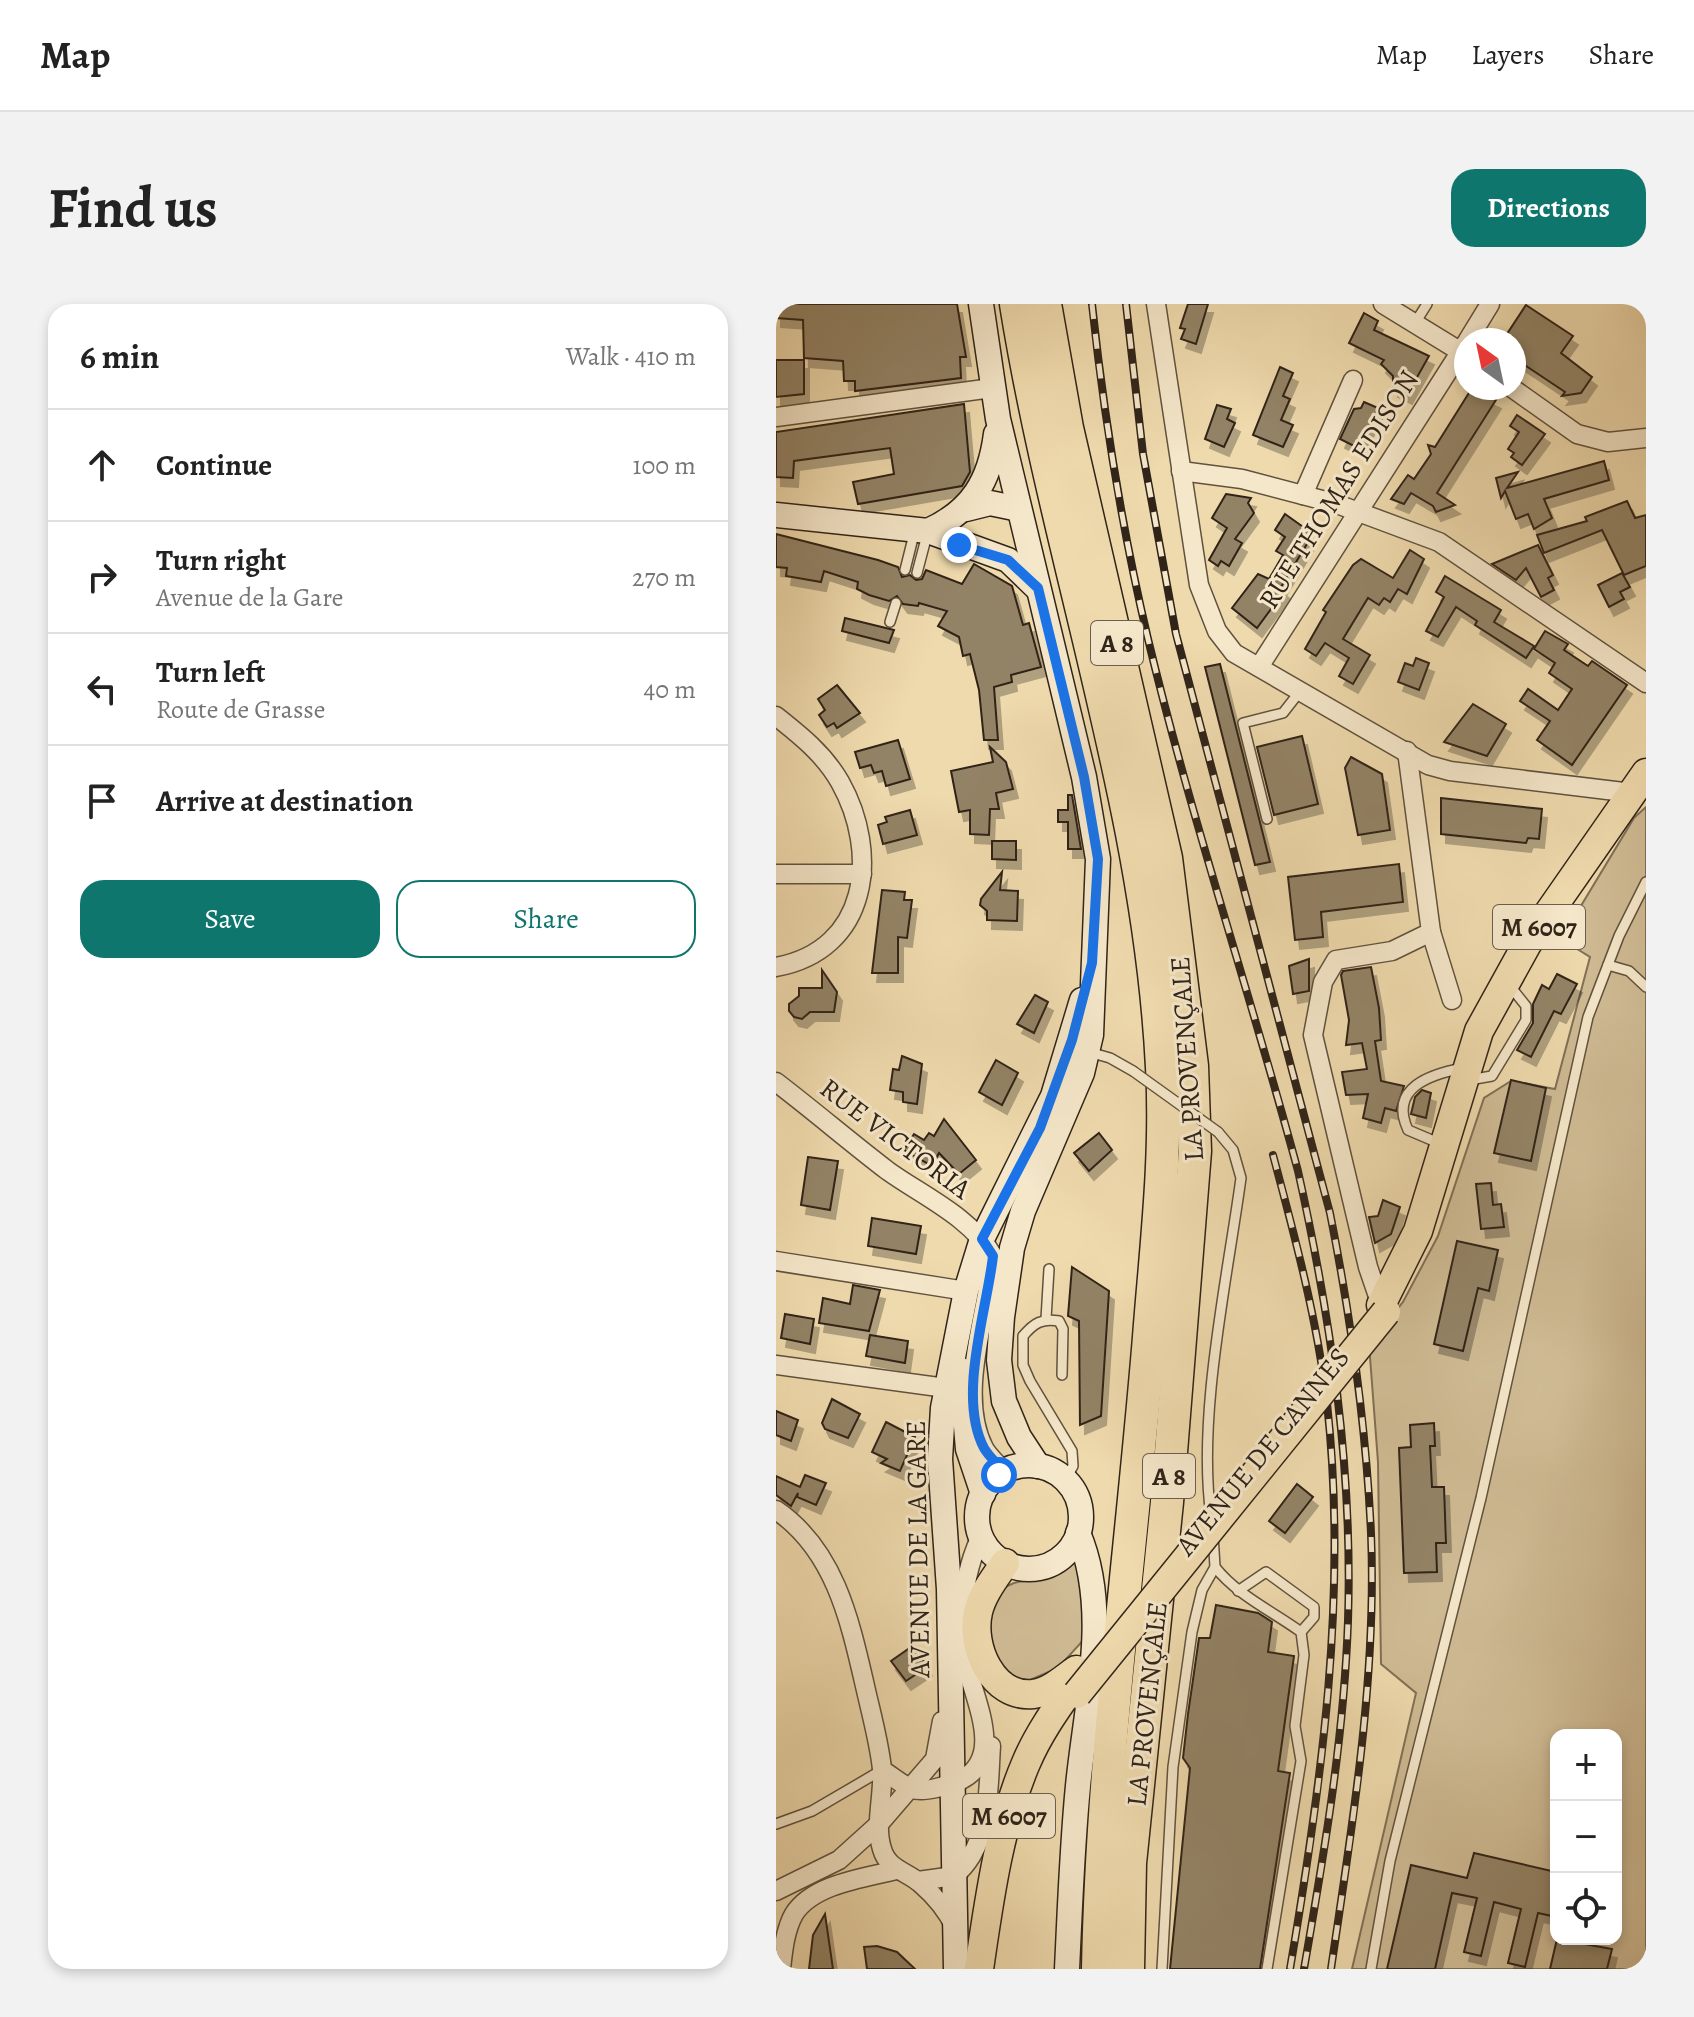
<!DOCTYPE html>
<meta charset="utf-8">
<style>
body{margin:0;font-family:Alegreya,serif;background:#f2f2f2;color:#222}
.controls{position:absolute;right:24px;bottom:24px;display:grid;overflow:hidden;border-radius:16px;box-shadow:0 4px 12px #0003}
.controls button{width:72px;height:72px;display:grid;place-items:center;padding:0;border:0;border-bottom:2px solid #e0e0e0;background:#fff;color:#222;font:40px sans-serif}
.compass{position:absolute;left:678px;top:24px;width:72px;height:72px;border-radius:50%;background:#fff;box-shadow:0 4px 12px #0003;rotate:327deg}
.stop{position:absolute;width:24px;height:24px;margin:-18px;border:6px solid #1a73e8;border-radius:50%;background:#fff}
.stop.end{background:#1a73e8;border-color:#fff;box-shadow:0 2px 8px #0008}
.list{margin:0;padding:0;list-style:none}
h2{display:flex;justify-content:space-between;align-items:center;height:104px;margin:0;padding:0 32px;font-size:34px}
h2 small{font-size:26px;font-weight:400;color:#767676}
.list li{display:grid;grid-template-columns:52px 1fr auto;gap:24px;align-items:center;box-sizing:border-box;height:112px;padding:0 32px;border-top:2px solid #e0e0e0}
.list b{display:block;font-size:30px;white-space:nowrap}
.list p{margin:0;font-size:26px;white-space:nowrap;color:#767676}
.list em{font-size:26px;font-style:normal;color:#767676}
.actions{display:flex;gap:16px;padding:24px 32px}
.actions a{flex:1;padding:18px 0;border:2px solid #0f766e;border-radius:24px;text-align:center;font-size:28px;color:#0f766e}
.actions .main{background:#0f766e;color:#fff}
.icon{flex:none;width:44px;height:44px;fill:none;stroke:currentColor;stroke-width:2;stroke-linecap:round;stroke-linejoin:round}
.map{position:relative;flex:none;width:870px;height:1665px;overflow:hidden;border-radius:24px}
header{display:flex;align-items:center;gap:48px;box-sizing:border-box;height:112px;padding:0 40px;background:#fff;border-bottom:2px solid #e0e0e0}
header strong{font-size:38px}
nav{display:flex;gap:44px;margin-inline-start:auto;font-size:28px}
.intro{display:flex;align-items:center;justify-content:space-between;box-sizing:border-box;height:192px;padding:0 48px}
h1{margin:0;font-size:56px}
.button{padding:20px 36px;border-radius:24px;background:#0f766e;color:#fff;font-size:28px;font-weight:700}
main{display:flex;gap:48px;padding:0 48px}
aside{flex:1;background:#fff;border-radius:24px;box-shadow:0 4px 12px #0003}
.map>svg:first-child{display:block}
.green{fill:#cfbb94;stroke:#807056;stroke-width:2;fill-rule:evenodd}
.building{fill:#938366;stroke:#302419;stroke-width:2;filter:url(#shadow)}
.lines{fill:none;stroke-linecap:round;stroke-linejoin:round}
.service-casing{stroke:#60523e;stroke-width:12}
.minor-casing{stroke:#60523e;stroke-width:21}
.secondary-casing{stroke:#302419;stroke-width:27}
.primary-casing{stroke:#302419;stroke-width:31}
.motorway-casing{stroke:#302419;stroke-width:35}
.service{stroke:#f5e7ca;stroke-width:9}
.minor{stroke:#f5e7ca;stroke-width:18}
.secondary{stroke:#f5e7ca;stroke-width:24}
.primary{stroke:#efdaad;stroke-width:28}
.motorway{stroke:#efdaad;stroke-width:32}
.rail-casing{stroke:#302419;stroke-width:8}
.rail{stroke:#f5e7ca;stroke-width:5;stroke-dasharray:15;stroke-linecap:butt}
.service-bridge-casing{stroke:#60523e;stroke-width:12;stroke-linecap:butt}
.primary-bridge-casing{stroke:#302419;stroke-width:31;stroke-linecap:butt}
.service-bridge{stroke:#f5e7ca;stroke-width:9}
.primary-bridge{stroke:#efdaad;stroke-width:28}
.route{stroke:#1a73e8;stroke-width:10}
.labels{text-anchor:middle;stroke-width:6;stroke-linejoin:round;paint-order:stroke}
.shield{fill:#f5e7ca;stroke:#6b5e4e;stroke-width:2}
.shield-label{font-size:26px;font-weight:bold;fill:#302419}
.street-label{font-size:28px;fill:#302419;stroke:#f5e7ca}
</style>
<header>
<strong>Map</strong>
<nav><a>Map</a><a>Layers</a><a>Share</a></nav>
</header>
<div class="intro"><h1>Find us</h1><a class="button">Directions</a></div>
<main>
<aside>
<h2>6 min<small>Walk · 410 m</small></h2>
<ul class="list">
<li><svg class="icon" aria-label="ahead" viewBox="0 0 24 24"><path d="M12 20V5M6 11l6-6 6 6"/></svg><div><b>Continue</b></div><em>100 m</em></li>
<li><svg class="icon" aria-label="right" viewBox="0 0 24 24"><path d="M7 20v-9h11M14 6l5 5-5 5"/></svg><div><b>Turn right</b><p>Avenue de la Gare</p></div><em>270 m</em></li>
<li><svg class="icon" aria-label="left" viewBox="0 0 24 24"><path d="M17 20v-9H6M10 6l-5 5 5 5"/></svg><div><b>Turn left</b><p>Route de Grasse</p></div><em>40 m</em></li>
<li><svg class="icon" aria-label="arrive" viewBox="0 0 24 24"><path d="M6 21V4h12l-3 4 3 4H6"/></svg><div><b>Arrive at destination</b></div></li>
</ul>
<div class="actions"><a class="main">Save</a><a>Share</a></div>
</aside>
<div class="map">
<svg width="870" height="1665" viewBox="0 0 870 1665">
<defs>
<filter id="shadow"><feDropShadow dx="5" dy="9" stdDeviation="0" flood-color="#0004"/></filter>
</defs>
<rect width="100%" height="100%" fill="#efdaad"/>
<filter id="stains"><feTurbulence type="fractalNoise" baseFrequency=".0025" numOctaves="4"/><feColorMatrix values="0 0 0 0 .2 0 0 0 0 .09 0 0 0 0 .02 0 0 0 .5 -.17"/></filter>
<radialGradient id="worn" r=".72"><stop offset=".6" stop-color="#630" stop-opacity="0"/><stop offset="1" stop-color="#630" stop-opacity=".3"/></radialGradient>
<g class="green">
<path d="M870,503v1162h-294l64,-276 -35,-29 -3,-202 -9,-118 34,-42 35,-66 46,-138 27,-17 44,8 35,-132 -29,-18 73,-121zM780,1431h60v204h-60z"/>
<path d="M301,1255l12,75 -31,34 -35,15 -28,-17c-8,-29 -17,-69 19,-83 12,-4 25,-1 38,-6 9,-4 17,-12 25,-18z"/>
</g>
<g class="building">
<polygon points="0,0 181,0 190,53 184,53 185,74 79,87 79,77 68,77 67,57 28,54 27,16 0,14"/>
<polygon points="412,0 432,0 420,40 405,35 409,25 404,24"/>
<polygon points="750,1 797,32 785,49 816,73 805,89 786,92 789,88 738,54 738,36 727,36"/>
<polygon points="588,9 602,17 598,26 653,52 631,91 617,84 617,72 605,60 608,56 573,39"/>
<polygon points="0,56 28,56 28,90 0,93"/>
<polygon points="504,63 517,69 507,92 514,95 505,116 517,121 507,143 477,131"/>
<polygon points="696,84 720,96 661,189 679,201 660,208 657,202 635,189 628,200 615,195 632,171 638,175 655,150 652,141 659,143"/>
<polygon points="588,98 602,104 582,144 564,135 578,105 585,104"/>
<polygon points="188,100 194,168 186,182 82,200 77,178 118,170 114,144 18,157 17,174 0,173 0,128"/>
<polygon points="441,101 455,105 451,115 459,119 448,143 429,135"/>
<polygon points="741,111 769,130 746,161 735,153 738,149 732,145 743,128 734,122"/>
<polygon points="828,157 833,176 768,195 776,214 758,225 752,210 740,215 729,187 725,194 720,174 742,168 731,184"/>
<polygon points="450,190 475,194 472,199 478,209 459,235 466,239 453,262 445,257 442,262 433,256 451,224 436,214"/>
<polygon points="851,197 859,214 870,211 870,262 848,271 826,226 768,249 761,231 811,217 809,213"/>
<polygon points="509,210 537,230 505,283 509,286 481,324 456,304 482,270 493,275 507,251 500,247 509,233 499,226"/>
<polygon points="0,230 102,256 122,263 126,273 134,271 140,276 146,275 150,266 186,280 198,260 236,282 247,321 253,319 265,363 235,371 236,378 218,383 222,436 208,436 203,386 194,350 187,352 183,333 162,322 171,307 143,299 142,302 127,300 121,292 113,297 93,291 81,285 82,278 48,267 45,278 10,272 11,264 0,263"/>
<polygon points="762,241 777,271 772,274 778,286 765,293 750,264 740,276 716,260"/>
<polygon points="634,246 648,255 631,290 622,285 614,298 608,294 603,301 592,294 567,335 594,351 577,380 563,372 573,354 549,339 540,352 529,345 550,308 547,306 577,261 585,255 617,274"/>
<polygon points="846,269 854,283 844,288 848,295 833,303 822,281"/>
<polygon points="669,272 725,306 718,318 758,342 750,354 699,321 701,317 680,303 662,333 650,327 668,293 660,288"/>
<polygon points="69,314 118,326 113,339 66,327"/>
<polygon points="769,327 792,340 788,346 812,362 816,357 851,381 796,461 761,436 774,417 744,397 752,385 782,406 796,385 773,369 779,359 758,345"/>
<polygon points="640,354 653,359 643,386 622,378 629,359 637,362"/>
<polygon points="444,360 494,558 479,561 429,363"/>
<polygon points="61,381 84,409 61,424 58,419 51,423 43,411 49,406 42,395"/>
<polygon points="697,400 730,420 711,452 668,438"/>
<polygon points="526,432 542,500 498,511 481,443"/>
<polygon points="122,436 134,475 110,482 106,467 98,469 95,461 84,464 79,448"/>
<polygon points="214,443 230,458 237,485 220,489 223,505 214,505 213,531 194,530 194,506 183,508 175,467 217,458"/>
<polygon points="575,453 606,470 614,526 582,531 569,464"/>
<polygon points="292,491 296,491 305,545 292,545 292,518 282,518 282,506 292,506"/>
<polygon points="665,494 766,505 763,535 752,534 750,539 665,530"/>
<polygon points="134,506 141,531 107,540 102,521 111,518 109,513"/>
<polygon points="216,537 240,537 240,556 216,555"/>
<polygon points="623,560 627,598 545,608 547,633 519,636 512,573"/>
<polygon points="226,568 224,586 242,587 241,617 211,616 211,607 204,601 205,595"/>
<polygon points="106,586 129,588 128,596 136,596 131,634 122,633 122,669 96,669"/>
<polygon points="533,655 533,687 517,690 513,662"/>
<polygon points="595,663 603,704 605,736 599,737 605,777 628,782 620,807 609,804 605,819 587,814 592,790 570,791 566,768 591,765 586,739 570,741 573,716 565,671 567,667"/>
<polygon points="46,666 61,688 58,708 34,708 26,715 18,713 13,707 13,700 23,692 23,684 46,684"/>
<polygon points="781,670 801,680 785,710 778,707 755,753 741,746 757,719 757,700 766,681 773,685"/>
<polygon points="259,691 272,698 258,729 241,720"/>
<polygon points="126,752 146,760 141,800 127,798 127,788 114,786 117,765 123,766"/>
<polygon points="220,756 242,769 226,801 203,788"/>
<polygon points="735,776 770,784 755,857 718,849"/>
<polygon points="646,786 655,789 650,814 635,810 639,793"/>
<polygon points="168,815 200,856 183,870 163,849 156,862 128,846 138,830 148,836 153,829 158,832"/>
<polygon points="323,829 336,846 313,867 298,849"/>
<polygon points="32,853 62,857 54,906 25,901"/>
<polygon points="715,879 717,901 725,900 728,923 705,925 700,880"/>
<polygon points="607,896 624,903 615,930 599,939 593,913 602,912"/>
<polygon points="96,914 145,922 140,950 92,942"/>
<polygon points="681,937 722,946 713,987 702,984 687,1047 658,1040"/>
<polygon points="296,963 333,987 325,1112 304,1121 303,1017 292,1012"/>
<polygon points="77,981 104,986 93,1027 43,1019 47,994 74,1000"/>
<polygon points="9,1010 38,1015 34,1040 5,1034"/>
<polygon points="94,1031 132,1037 129,1059 90,1052"/>
<polygon points="56,1095 84,1110 72,1134 49,1125 46,1119"/>
<polygon points="0,1107 22,1116 15,1137 0,1131"/>
<polygon points="110,1118 139,1133 124,1167 105,1159 111,1155 96,1148"/>
<polygon points="658,1119 659,1142 654,1142 656,1183 668,1183 670,1239 660,1239 661,1268 628,1269 623,1144 635,1143 634,1121"/>
<polygon points="29,1171 50,1179 40,1201 21,1193 22,1189 15,1202 0,1191 0,1172 24,1183"/>
<polygon points="521,1180 537,1193 509,1229 493,1217"/>
<polygon points="440,1301 482,1309 496,1318 492,1348 518,1352 502,1467 514,1469 484,1665 394,1665 414,1464 407,1454 412,1410 423,1334 434,1334"/>
<polygon points="138,1341 151,1363 130,1377 115,1357"/>
<polygon points="698,1549 780,1568 780,1613 762,1609 749,1663 732,1659 745,1605 718,1598 705,1652 688,1648 701,1594 676,1589 659,1665 611,1665 635,1561 691,1574"/>
<polygon points="49,1610 57,1665 33,1665 37,1631"/>
<polygon points="781,1635 836,1645 831,1665 774,1665"/>
<polygon points="101,1642 121,1648 139,1665 91,1665 88,1643"/>
</g>
<g class="lines">
<g class="service-casing">
<g id="service">
<polyline points="639,19 651,0"/>
<polyline points="129,266 139,226"/>
<polyline points="141,269 152,227"/>
<polyline points="114,318 120,299"/>
<polyline points="491,515 467,419 507,409 525,386"/>
<polyline points="832,661 853,667 870,683"/>
<polyline points="313,748 334,754 357,767"/>
<polyline points="693,776 716,772 750,716 750,702 734,682"/>
<path d="M665,840l-33,-14c-20,-43 24,-56 55,-62"/>
<polyline points="270,1015 273,965"/>
<path d="M286,1071l1,-46 -4,-8c-17,-3 -25,2 -36,15v29l7,16 42,70 1,15 -8,14"/>
<path d="M435,1212c-14,-100 16,-235 30,-338l-8,-28 -15,-18"/>
<path d="M439,1263c22,28 57,44 86,65l3,23 -9,71 6,35 -34,208"/>
<polyline points="462,1287 490,1268 538,1303 538,1313 525,1328"/>
<polyline points="0,1520 36,1507 106,1466"/>
<polyline points="386,1665 397,1463 416,1328 426,1286 439,1263 437,1231"/>
<polyline points="595,1665 614,1557 705,1194 812,713 843,632 870,578"/>
</g>
</g>
<g class="minor-casing">
<g id="minor">
<polyline points="380,0 423,281 441,327 458,349 652,461 674,467 856,489"/>
<polyline points="607,0 690,51"/>
<polyline points="692,36 714,0"/>
<polyline points="736,84 801,130 832,138 870,134"/>
<polyline points="0,113 216,84"/>
<polyline points="405,167 466,175 561,200 663,238 870,379"/>
<polyline points="527,191 577,76"/>
<polyline points="483,363 690,39"/>
<path d="M0,412c24,19 48,38 64,66 40,71 29,168 -64,185"/>
<polyline points="0,570 86,570"/>
<polyline points="655,628 676,696"/>
<path d="M0,778c38,29 74,60 112,89 35,25 84,47 105,85 -5,56 -37,138 -9,192 5,9 14,16 20,24"/>
<polyline points="0,957 190,987"/>
<polyline points="605,1001 592,963 537,731 547,678 560,656 616,647 655,628 631,447"/>
<polyline points="0,1061 170,1084"/>
<path d="M0,1206c59,40 74,111 89,176 6,27 14,55 17,83 2,26 -8,55 0,80 6,21 25,22 39,35 14,12 26,27 34,43"/>
<path d="M106,1466c9,5 21,16 31,19 11,4 37,-4 48,-9 49,-25 6,-91 3,-130 -4,-39 0,-78 17,-114"/>
<path d="M142,1577l36,-5c37,-30 34,-86 37,-130"/>
<polyline points="0,1587 63,1556 104,1519 159,1455 166,1417"/>
<path d="M5,1665c2,-18 4,-39 13,-55 19,-30 70,-36 102,-44"/>
</g>
</g>
<g class="secondary-casing">
<g id="secondary">
<polyline points="205,0 222,115 308,473 322,555 315,731 306,769 247,907 236,944 226,1013 223,1056 228,1097 243,1133 262,1162"/>
<polyline points="190,205 214,199 243,205"/>
<polyline points="0,211 152,227 232,256 260,283"/>
<path d="M152,227c44,-20 62,-50 68,-97"/>
<polyline points="185,1066 192,1145 207,1190"/>
<circle cx="253" cy="1213" r="52"/>
<polyline points="180,1665 173,1285 164,1155 167,1104 190,987 206,935 277,792 306,696"/>
<path d="M291,1665c3,-61 5,-122 11,-183 8,-82 33,-176 0,-253"/>
</g>
</g>
<g class="primary-casing">
<g id="primary">
<polyline points="605,1001 642,927 703,727 751,640 870,469"/>
<path d="M229,1259c-10,15 -23,31 -27,49 -8,34 14,86 55,82 16,-2 30,-14 43,-24"/>
<path d="M203,1665c10,-68 20,-143 47,-206 13,-31 33,-58 52,-85"/>
</g>
</g>
<g class="motorway-casing">
<g id="motorway">
<path d="M240,0c41,255 133,504 146,763 5,90 -6,180 -13,270 -17,211 -47,421 -51,632"/>
<polyline points="269,0 291,124 390,554 416,762 419,847 391,1198 354,1559 352,1665"/>
</g>
</g>
<use href="#service" class="service"/>
<use href="#minor" class="minor"/>
<use href="#secondary" class="secondary"/>
<use href="#primary" class="primary"/>
<use href="#motorway" class="motorway"/>
<g class="rail-casing">
<g id="rail">
<path d="M316,0c12,113 30,225 56,335 43,179 102,354 150,532 33,148 55,298 50,450 -4,117 -24,233 -44,348"/>
<path d="M350,0l17,150 33,180 154,579c21,106 36,212 41,320 6,145 -19,293 -40,436"/>
<path d="M497,851c22,82 44,164 54,248 21,190 -5,378 -37,566"/>
</g>
</g>
<use href="#rail" class="rail"/>
<g class="service-bridge-casing">
<polyline id="service-bridge" points="357,767 442,828"/>
</g>
<g class="primary-bridge-casing">
<polyline id="primary-bridge" points="301,1390 610,1008"/>
</g>
<use href="#service-bridge" class="service-bridge"/>
<use href="#primary-bridge" class="primary-bridge"/>
</g>
<g class="lines">
<path class="route" d="M183,241l49,15 30,28 46,189 14,82 -6,104 -20,77 -32,88 -58,111 11,17c-6,54 -36,141 -9,192 5,9 14,16 20,24l-5,3"/>
</g>
<g class="labels">
<g class="shield">
<rect x="315" y="317" width="52" height="44" rx="6"/>
<rect x="717" y="601" width="92" height="44" rx="6"/>
<rect x="367" y="1150" width="52" height="44" rx="6"/>
<rect x="187" y="1490" width="92" height="44" rx="6"/>
</g>
<g class="shield-label">
<text x="341" y="348">A 8</text>
<text x="763" y="632">M 6007</text>
<text x="393" y="1181">A 8</text>
<text x="233" y="1521">M 6007</text>
</g>
<g class="street-label">
<text transform="translate(562 185) rotate(-58)" y="10">RUE THOMAS EDISON</text>
<text transform="translate(410 755) rotate(-94)" y="10">LA PROVENÇALE</text>
<text transform="translate(120 834) rotate(37)" y="10">RUE VICTORIA</text>
<text transform="translate(486 1147) rotate(-51)" y="10">AVENUE DE CANNES</text>
<text transform="translate(141 1245) rotate(-91)" y="10">AVENUE DE LA GARE</text>
<text transform="translate(370 1400) rotate(-84)" y="10">LA PROVENÇALE</text>
</g>
</g>
<rect width="100%" height="100%" filter="url(#stains)"/>
<rect width="100%" height="100%" fill="url(#worn)"/>
</svg>
<div class="controls">
<button>+</button>
<button>−</button>
<button><svg class="icon" aria-label="locate" viewBox="0 0 24 24"><circle cx="12" cy="12" r="6"/><path d="M12 2v4M12 18v4M2 12h4M18 12h4"/></svg></button>
</div>
<svg class="compass" viewBox="-18 -18 36 36"><path d="M0-13l5 13h-10z" fill="#e53935"/><path d="M0 13l5-13h-10z" fill="#767676"/></svg>
<div class="stop" style="left:223px;top:1171px"></div>
<div class="stop end" style="left:183px;top:241px"></div>
</div>
</main>
